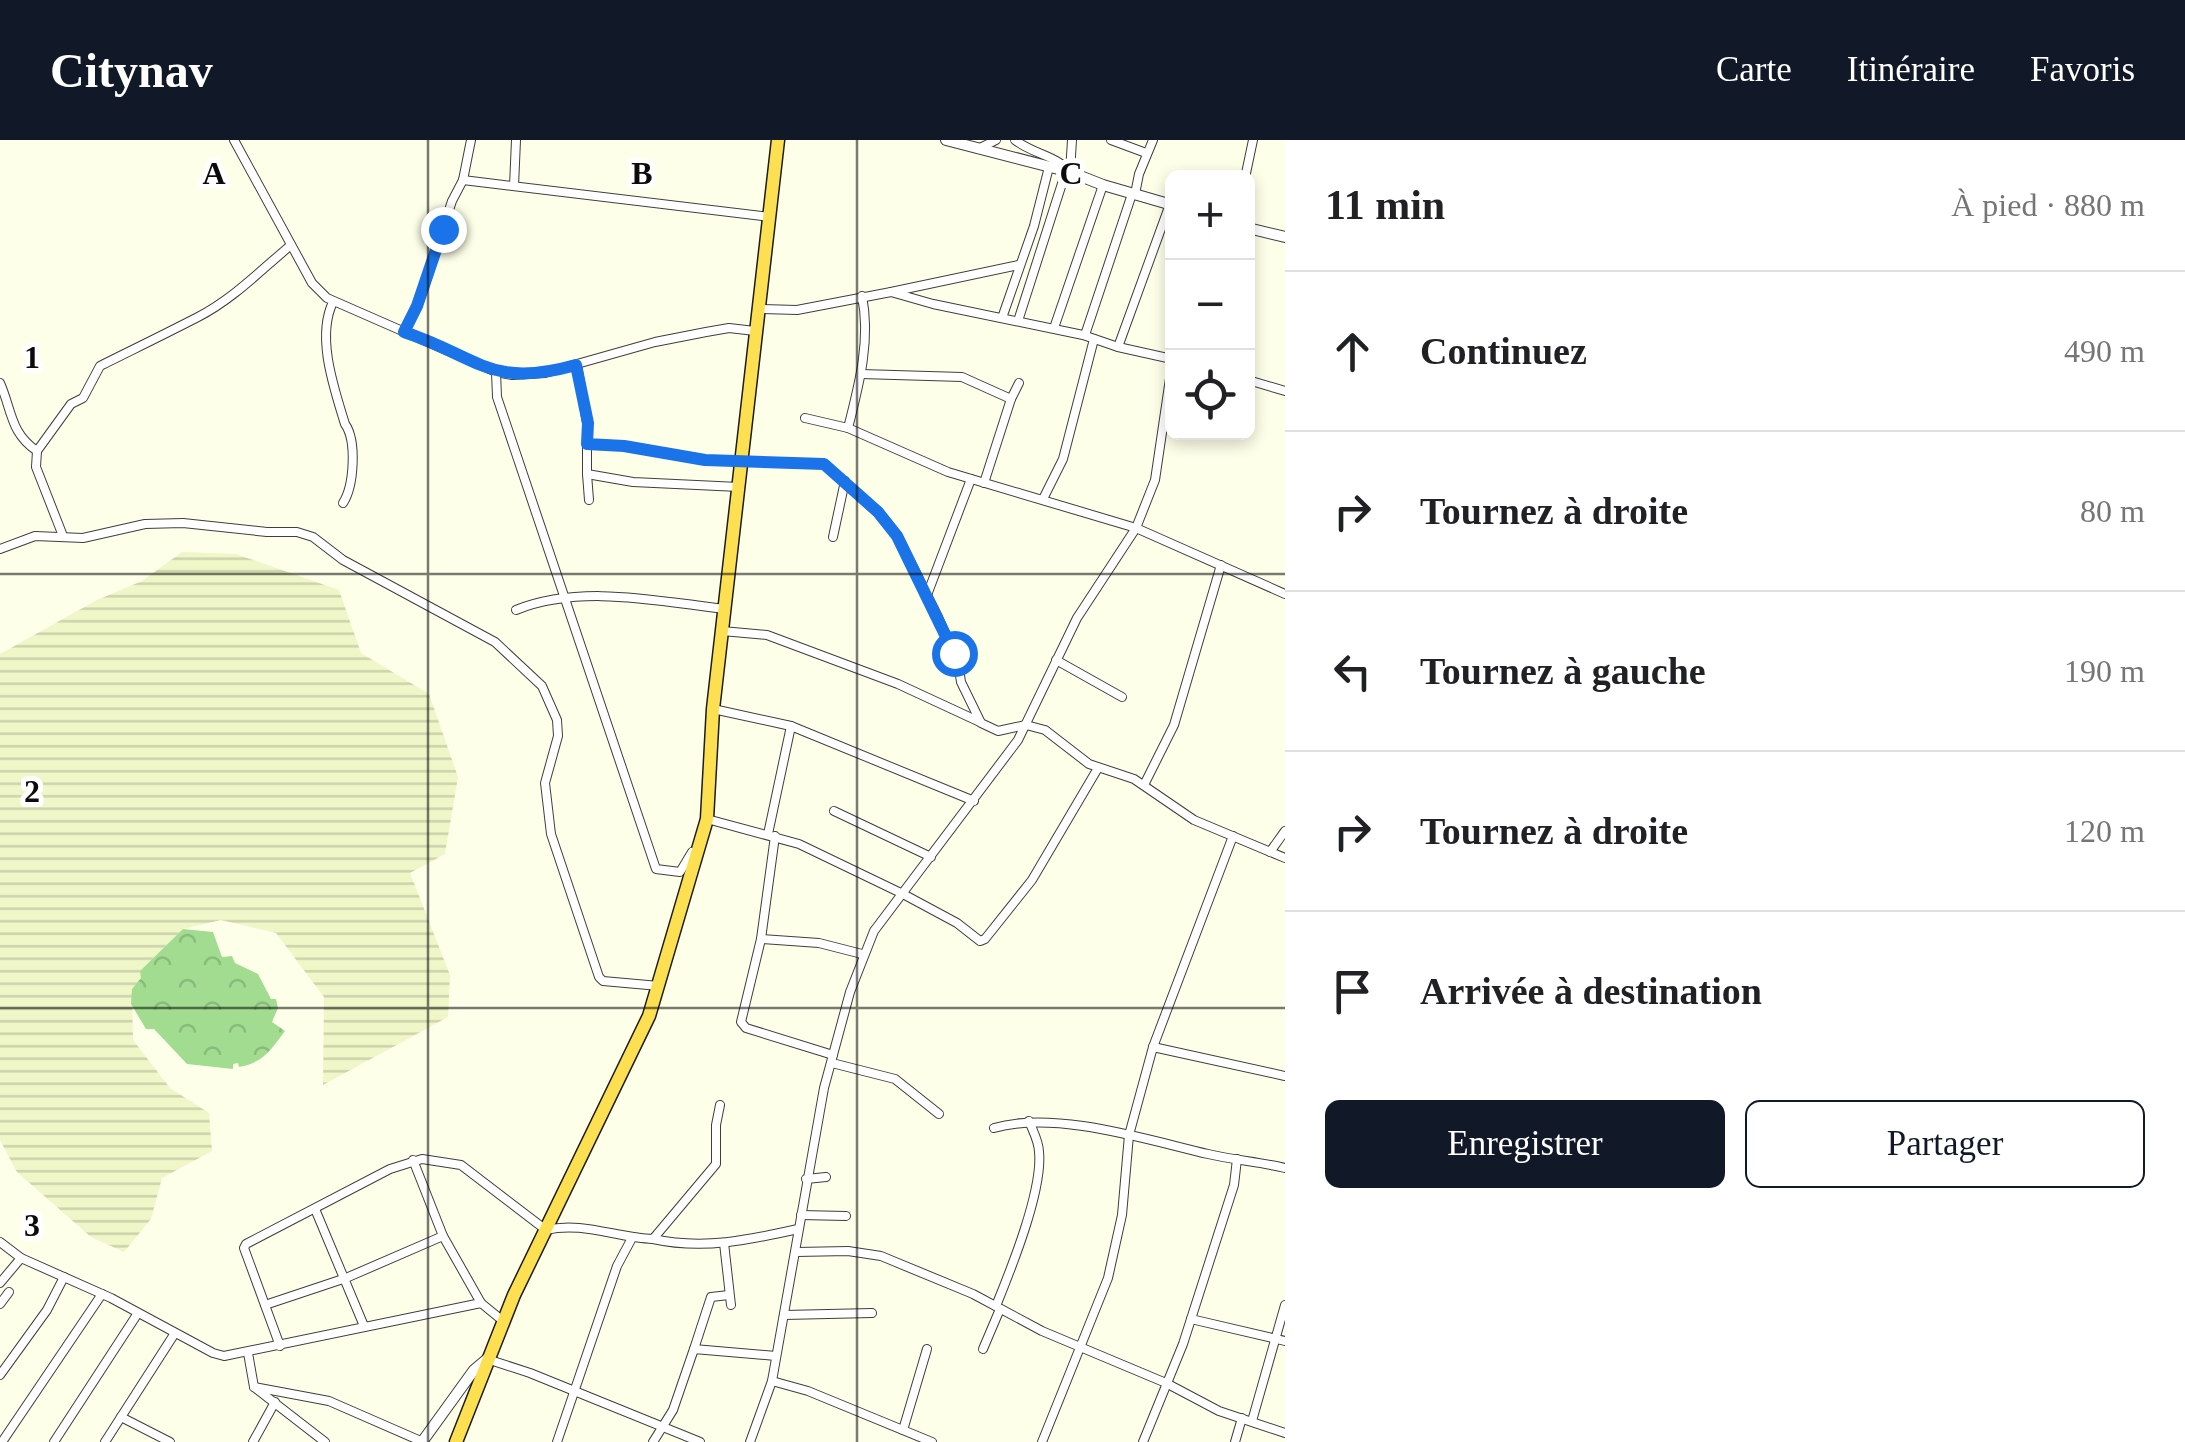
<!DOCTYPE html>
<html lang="fr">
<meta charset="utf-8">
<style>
body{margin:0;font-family:"Times New Roman",serif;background:#f6f6f6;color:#202124}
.controls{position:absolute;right:30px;top:30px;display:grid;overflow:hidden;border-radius:15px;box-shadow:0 5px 15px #0003}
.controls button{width:90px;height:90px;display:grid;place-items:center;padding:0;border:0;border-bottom:2px solid #e0e0e0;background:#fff;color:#202124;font:50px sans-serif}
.stop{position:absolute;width:30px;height:30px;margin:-22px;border:8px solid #1a73e8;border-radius:50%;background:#fff}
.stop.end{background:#1a73e8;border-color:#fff;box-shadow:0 2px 10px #0008}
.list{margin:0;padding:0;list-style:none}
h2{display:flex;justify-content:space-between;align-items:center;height:130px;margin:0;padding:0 40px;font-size:42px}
h2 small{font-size:32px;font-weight:400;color:#757577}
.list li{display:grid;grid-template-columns:65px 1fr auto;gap:30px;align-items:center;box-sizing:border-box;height:160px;padding:0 40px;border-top:2px solid #e0e0e0}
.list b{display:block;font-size:38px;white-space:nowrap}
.list em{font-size:32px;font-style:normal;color:#757577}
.actions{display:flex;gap:20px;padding:30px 40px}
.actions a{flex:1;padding:22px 0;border:2px solid #111827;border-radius:15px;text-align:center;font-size:35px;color:#111827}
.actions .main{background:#111827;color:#fff}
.icon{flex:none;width:55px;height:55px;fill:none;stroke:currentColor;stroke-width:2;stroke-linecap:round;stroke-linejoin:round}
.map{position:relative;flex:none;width:1285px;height:1302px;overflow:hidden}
header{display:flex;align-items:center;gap:60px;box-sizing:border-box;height:140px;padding:0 50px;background:#111827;color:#fff}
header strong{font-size:48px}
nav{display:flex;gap:55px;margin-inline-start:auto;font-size:35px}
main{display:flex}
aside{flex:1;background:#fff}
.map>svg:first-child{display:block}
.farmland{fill:url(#farmland-rules)}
.forest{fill:url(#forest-crowns)}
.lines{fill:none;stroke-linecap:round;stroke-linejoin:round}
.minor-casing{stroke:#3e3e3e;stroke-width:10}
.tertiary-casing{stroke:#3e3e3e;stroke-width:12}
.trunk-casing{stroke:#1c1c1c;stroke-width:15}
.minor{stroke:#fff;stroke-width:8}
.tertiary{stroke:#fff;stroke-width:10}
.trunk{stroke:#fde052;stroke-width:12}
.route{stroke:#1a73e8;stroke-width:12}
.grid{fill:none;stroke:#0b0b0b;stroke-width:2.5;stroke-opacity:0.55}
.grid-label{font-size:32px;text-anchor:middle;font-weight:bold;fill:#0b0b0b;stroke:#fff;stroke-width:10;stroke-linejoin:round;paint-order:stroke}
</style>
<header>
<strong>Citynav</strong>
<nav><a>Carte</a><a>Itinéraire</a><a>Favoris</a></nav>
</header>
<main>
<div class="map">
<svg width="1285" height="1302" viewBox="0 0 1285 1302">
<defs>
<pattern id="farmland-rules" width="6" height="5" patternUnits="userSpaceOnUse" patternTransform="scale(2.5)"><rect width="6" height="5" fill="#eff6c8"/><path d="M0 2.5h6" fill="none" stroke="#ccd2aa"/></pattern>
<pattern id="forest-crowns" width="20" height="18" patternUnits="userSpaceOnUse" patternTransform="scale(2.5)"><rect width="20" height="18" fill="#a1dc90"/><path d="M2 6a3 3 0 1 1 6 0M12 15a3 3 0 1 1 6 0" fill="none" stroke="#89bb7b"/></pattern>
</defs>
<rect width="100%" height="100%" fill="#feffe9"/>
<polygon class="farmland" points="182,412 236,414 339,450 361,513 429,554 458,637 445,714 410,733 450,835 448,877 323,945 324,857 276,793 221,780 183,789 140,831 142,838 132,849 133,900 170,948 209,973 212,1011 162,1038 151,1079 124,1112 91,1097 17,1032 0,1000 0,514 97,460 142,441"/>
<path class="forest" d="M183,789l30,3 9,25 10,-1 3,7 23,11 13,25h5l2,9 -6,14 13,9c-15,20 -21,31 -46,36l-1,-4 -5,1v5l-46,-5 -33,-35h-8l-15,-25 1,-15 9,-11 -1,-7z"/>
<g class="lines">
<g class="minor-casing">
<g id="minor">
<polyline points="234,0 312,143 327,158 496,232 512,235 545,233 655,202 706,192 729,188 755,191"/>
<path d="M1015,0c18,14 39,15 55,31"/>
<polyline points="1111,0 1146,13"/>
<polyline points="978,9 996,0"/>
<polyline points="1070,32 1072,0"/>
<polyline points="1245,38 1253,0"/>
<polyline points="463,40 770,77"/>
<polyline points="514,46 516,0"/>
<polyline points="1135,54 1139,34 1153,0"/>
<polyline points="891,152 1019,125"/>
<path d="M333,162c-17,35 1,86 12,122 12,17 9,62 -2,79"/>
<polyline points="759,169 797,170 891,152 933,164 1083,195 1118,207 1172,219"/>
<polyline points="1002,178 1034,86 1049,27"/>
<polyline points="1018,181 1066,31"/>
<polyline points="1054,188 1103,45"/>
<polyline points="404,192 417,166 452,61 463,40 471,0"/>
<polyline points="1085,195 1132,54"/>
<polyline points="1118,207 1170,64"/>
<polyline points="577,225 587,283 587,334 633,342 739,347"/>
<polyline points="496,232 497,257 656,729 680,732 692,712"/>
<polyline points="861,234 962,237 1011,259"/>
<polyline points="1248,240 1285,251"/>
<path d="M0,243c12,27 10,50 37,68l-1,16 27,69"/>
<polyline points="805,278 848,288 948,332 1136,388 1285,454"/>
<path d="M848,288c11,-43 23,-88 14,-132"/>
<polyline points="587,304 624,306 705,320 824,324 877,372 897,395 938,477 958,522 961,542 981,583 998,591 1026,585 1045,590 1089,624 1134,639 1194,680 1285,718"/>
<path d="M37,311l34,-47 12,-6 17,-32c32,-16 65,-32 98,-49 35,-18 63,-47 93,-72"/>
<polyline points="587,334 589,360"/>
<polyline points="984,343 1011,259 1019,243"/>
<polyline points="1043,359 1063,319 1094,199"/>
<polyline points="833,397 845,341"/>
<polyline points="0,409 35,396 83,398 145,384 183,383 267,392 297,392 313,397 343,420 495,502 542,546 557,580 558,596 545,643 551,694 599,837 603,841 659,846"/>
<polyline points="927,455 971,339"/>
<path d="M516,470c65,-26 140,-9 209,-1"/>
<polyline points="722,491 767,495 898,544 980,582"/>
<polyline points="1056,520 1122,557"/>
<polyline points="713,569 791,586 974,661"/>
<polyline points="1144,645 1174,585 1221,425"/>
<polyline points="834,671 931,717"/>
<polyline points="707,679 799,704 903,754 957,783 980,801 985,799 1032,740 1098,628"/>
<polyline points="768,694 791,586"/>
<polyline points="775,696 761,799 741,882 746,888 833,915"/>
<polyline points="1270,712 1285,691"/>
<polyline points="761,799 819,803 862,814"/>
<polyline points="1153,907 1285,936"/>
<polyline points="832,923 895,939 939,974"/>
<path d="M994,988c61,-18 154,12 214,26 26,6 52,8 77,14"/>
<polyline points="413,1020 443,1096 481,1163"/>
<polyline points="806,1039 826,1037"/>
<polyline points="315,1069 364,1186"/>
<polyline points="801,1075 846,1076"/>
<path d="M653,1099c50,11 96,1 145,-10"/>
<polyline points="0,1102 21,1118 111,1158 213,1213 224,1216 481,1163 503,1181"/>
<polyline points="724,1103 731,1165"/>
<polyline points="796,1112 848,1111 881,1116 973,1154 1042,1191 1166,1243 1219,1271 1285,1293"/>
<polyline points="0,1143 21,1118"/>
<polyline points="0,1164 9,1152"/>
<polyline points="265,1165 346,1138 443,1096"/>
<path d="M996,1166c15,-37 47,-116 43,-154 0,-10 -6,-21 -10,-31"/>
<polyline points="784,1175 872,1173"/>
<polyline points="1191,1179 1285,1201"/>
<path d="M280,1206l-36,-98 2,-4 144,-75 32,-10 39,6 85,65c36,-9 71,8 107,9l63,-75v-39l4,-20"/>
<polyline points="694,1209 711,1157 729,1155"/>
<polyline points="983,1209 1000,1169"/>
<polyline points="248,1213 254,1247 325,1302"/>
<polyline points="487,1219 530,1233 700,1302"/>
<polyline points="0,1235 47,1170 64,1137"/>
<polyline points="772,1241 808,1251 932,1302"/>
<polyline points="254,1247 329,1261 423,1302"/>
<polyline points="121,1277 170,1302"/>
<polyline points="1252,1281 1285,1165"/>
<polyline points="903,1290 927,1209"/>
<polyline points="2,1302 102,1154"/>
<polyline points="54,1302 138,1173"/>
<polyline points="105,1302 175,1193"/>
<polyline points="253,1302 275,1262"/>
<polyline points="557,1302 617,1126 632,1098"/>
<polyline points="653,1302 673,1270 694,1209 776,1216"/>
<polyline points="750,1302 772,1241 824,948 850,852 874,791 1018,600 1077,478 1136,388 1155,340 1172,225"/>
<polyline points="1042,1302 1108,1138 1122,1075 1129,995 1153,907 1233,696"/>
<polyline points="1143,1302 1183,1204 1234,1045 1237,1019"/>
<polyline points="1235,1302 1242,1278"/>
</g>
</g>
<g class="tertiary-casing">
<g id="tertiary">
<polyline points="946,0 1070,32 1103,45 1172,65"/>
<polyline points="1248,88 1285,97"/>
<polyline points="422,1302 474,1230 487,1219"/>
</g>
</g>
<g class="trunk-casing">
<polyline id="trunk" points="456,1302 514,1155 649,876 707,679 713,569 778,0"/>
</g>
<use href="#minor" class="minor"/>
<use href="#tertiary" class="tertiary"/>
<use href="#trunk" class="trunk"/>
</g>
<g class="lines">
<path class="route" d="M443,89l-26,77 -13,26c75,25 86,57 172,33l12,58 -1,21 37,2 81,14 119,4 54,48 19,24 57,117"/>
</g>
<path class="grid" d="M428,0v1302M857,0v1302M0,434h1285M0,868h1285"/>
<g class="grid-label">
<text x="214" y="44">A</text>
<text x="642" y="44">B</text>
<text x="1071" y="44">C</text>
<text x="32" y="228">1</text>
<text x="32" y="662">2</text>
<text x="32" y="1096">3</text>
</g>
</svg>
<div class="controls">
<button>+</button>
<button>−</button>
<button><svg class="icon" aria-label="locate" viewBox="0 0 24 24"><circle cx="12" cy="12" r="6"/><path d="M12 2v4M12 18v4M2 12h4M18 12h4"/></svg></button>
</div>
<div class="stop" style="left:954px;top:513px"></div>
<div class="stop end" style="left:443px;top:89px"></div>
</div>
<aside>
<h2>11 min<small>À pied · 880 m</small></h2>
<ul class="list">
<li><svg class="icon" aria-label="ahead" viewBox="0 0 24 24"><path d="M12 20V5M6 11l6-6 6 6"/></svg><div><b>Continuez</b></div><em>490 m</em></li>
<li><svg class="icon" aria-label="right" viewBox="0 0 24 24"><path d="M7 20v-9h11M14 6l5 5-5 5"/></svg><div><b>Tournez à droite</b></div><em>80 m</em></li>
<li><svg class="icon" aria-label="left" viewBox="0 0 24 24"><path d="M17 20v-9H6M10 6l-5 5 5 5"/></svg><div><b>Tournez à gauche</b></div><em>190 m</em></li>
<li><svg class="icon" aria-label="right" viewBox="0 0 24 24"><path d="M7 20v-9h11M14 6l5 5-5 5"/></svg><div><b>Tournez à droite</b></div><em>120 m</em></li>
<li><svg class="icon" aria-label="arrive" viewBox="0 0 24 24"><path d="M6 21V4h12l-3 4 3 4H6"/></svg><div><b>Arrivée à destination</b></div></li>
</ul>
<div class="actions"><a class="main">Enregistrer</a><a>Partager</a></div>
</aside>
</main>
